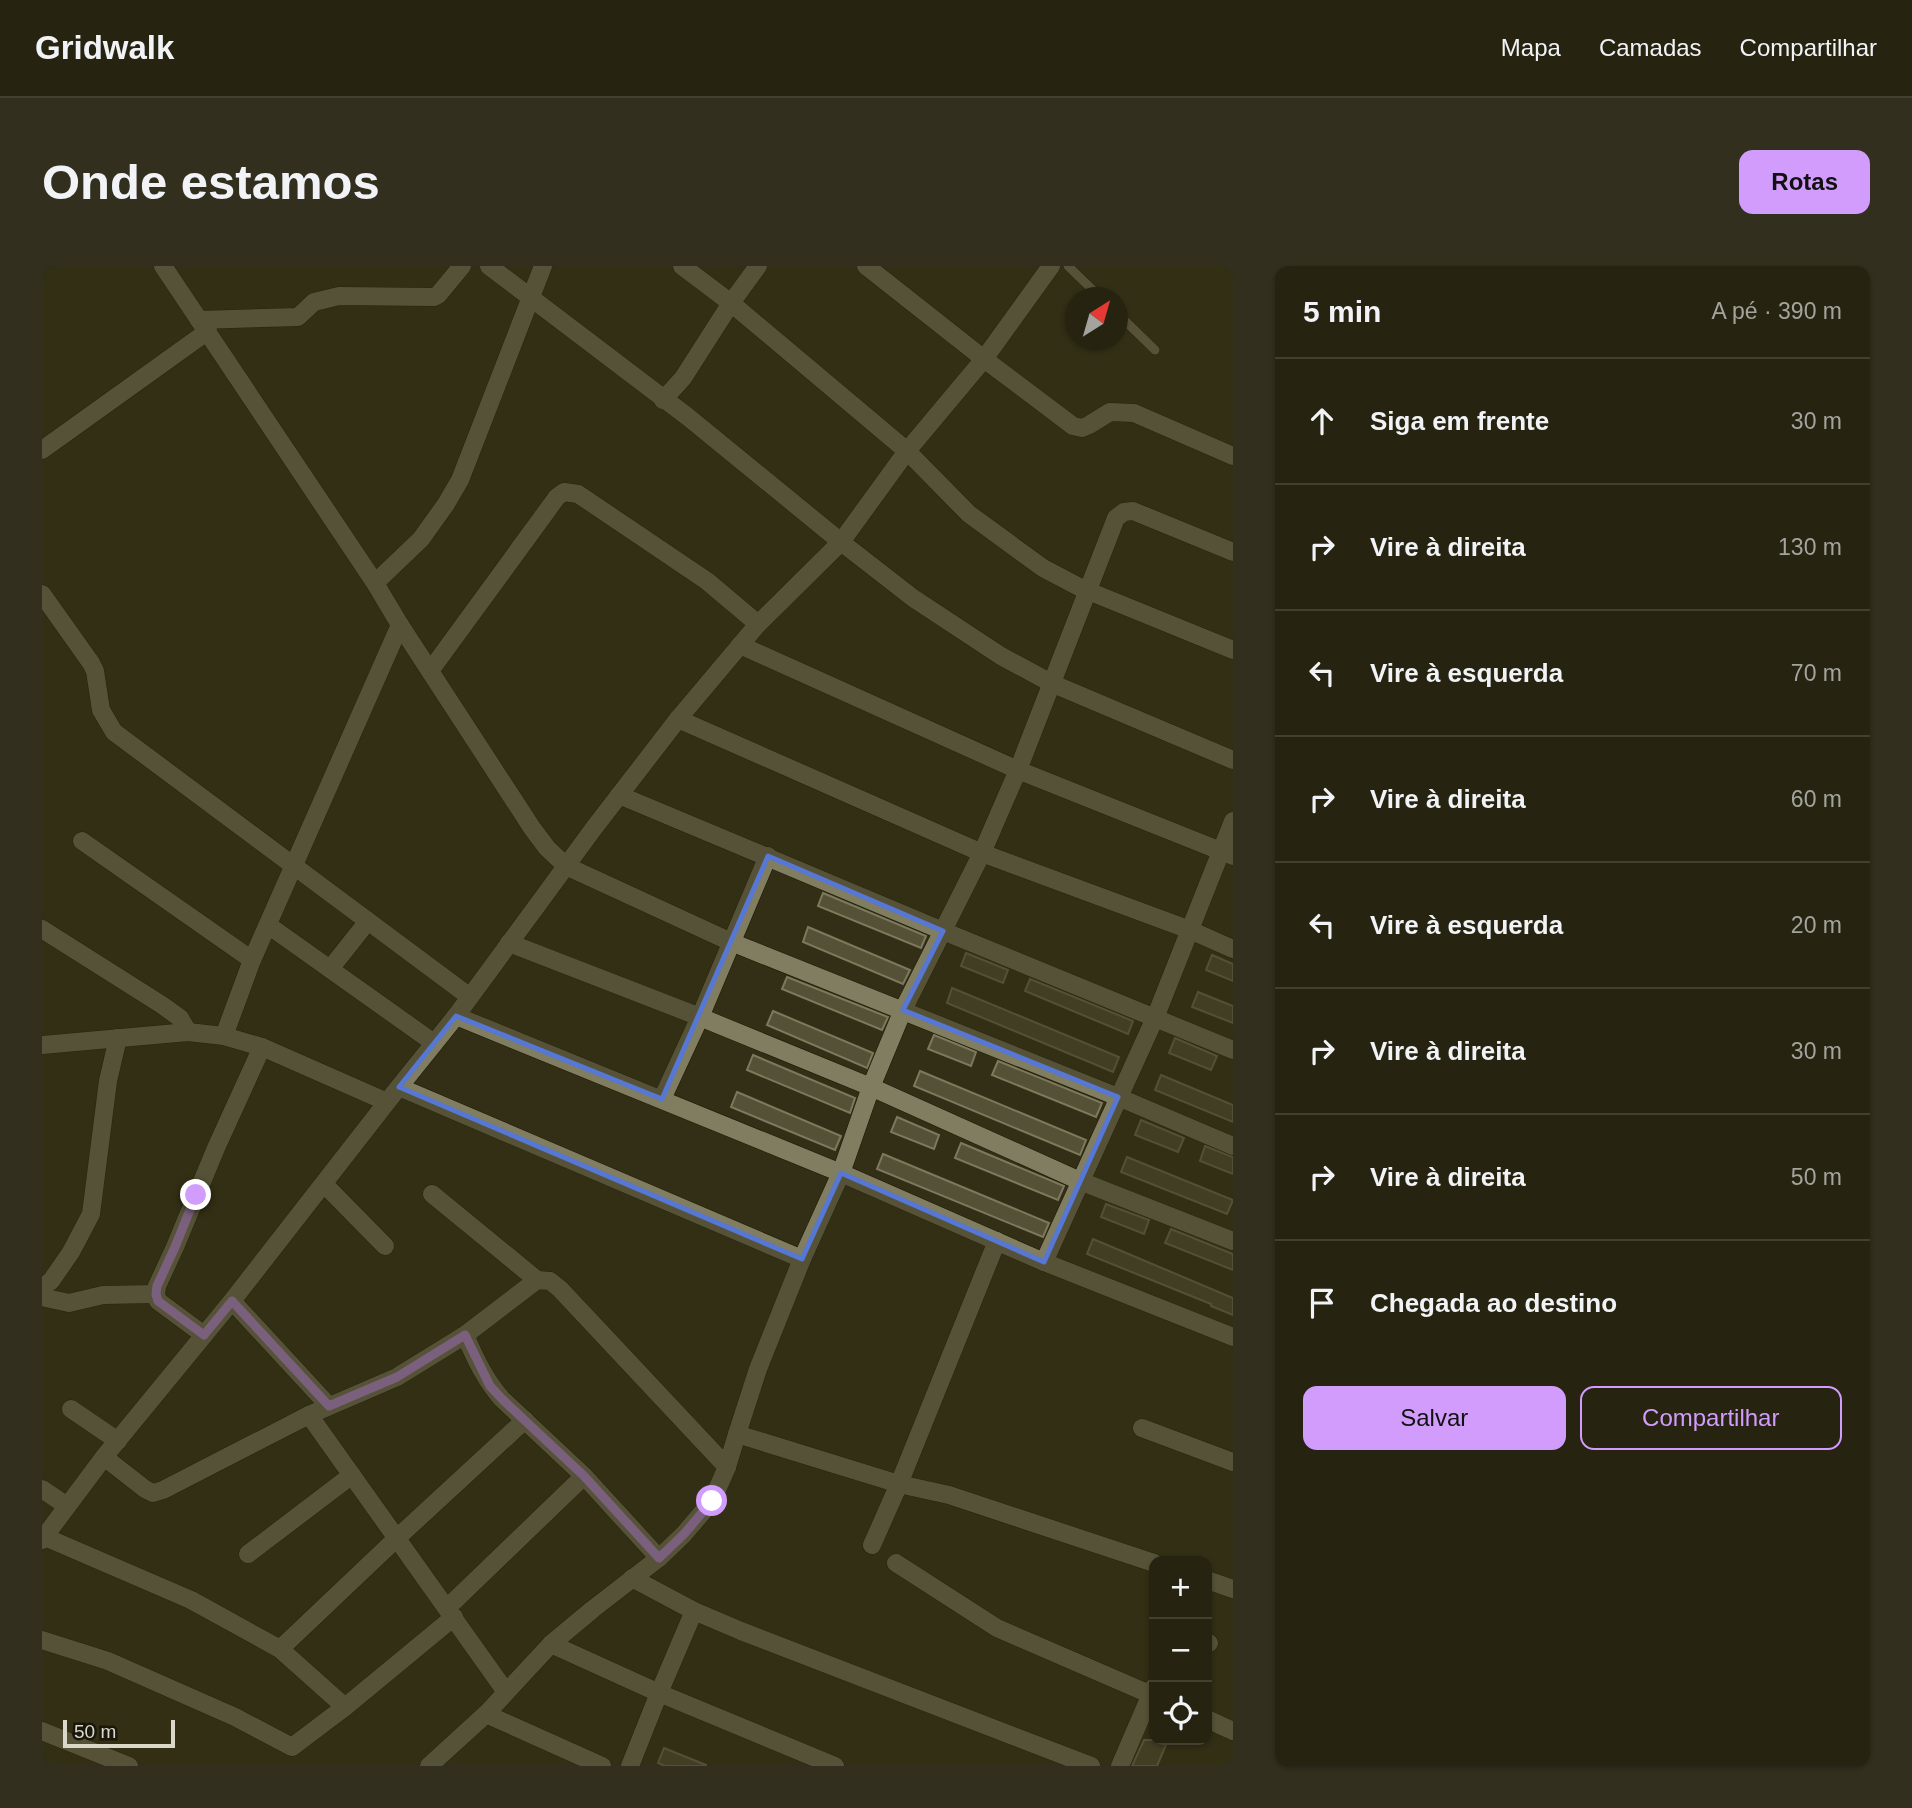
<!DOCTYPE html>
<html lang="pt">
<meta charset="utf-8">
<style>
body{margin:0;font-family:Arial,sans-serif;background:#322f1e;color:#f1f3f6}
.controls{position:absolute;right:21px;bottom:21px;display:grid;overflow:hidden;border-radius:14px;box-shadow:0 2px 5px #0004}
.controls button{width:63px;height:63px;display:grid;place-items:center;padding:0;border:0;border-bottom:2px solid #424030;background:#262310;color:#f1f3f6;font:35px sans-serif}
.compass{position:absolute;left:1023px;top:21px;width:63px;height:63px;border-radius:50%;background:#262310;box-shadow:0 2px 5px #0004;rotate:37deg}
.scale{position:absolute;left:21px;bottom:18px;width:112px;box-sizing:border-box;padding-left:7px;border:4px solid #dad8c9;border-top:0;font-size:19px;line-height:24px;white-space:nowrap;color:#dad8c9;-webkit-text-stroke:5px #19170c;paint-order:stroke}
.stop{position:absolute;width:21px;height:21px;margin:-16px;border:5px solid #d29cfd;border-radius:50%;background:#fff}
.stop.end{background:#d29cfd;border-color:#fff;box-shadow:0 2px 7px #0008}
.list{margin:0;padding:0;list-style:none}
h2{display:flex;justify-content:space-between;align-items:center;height:91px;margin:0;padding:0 28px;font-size:30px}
h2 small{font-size:23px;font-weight:400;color:#a4a49f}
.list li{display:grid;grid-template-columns:46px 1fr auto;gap:21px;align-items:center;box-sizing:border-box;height:126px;padding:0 28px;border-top:2px solid #424030}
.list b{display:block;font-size:26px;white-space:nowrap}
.list em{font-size:23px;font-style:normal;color:#a4a49f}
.actions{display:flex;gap:14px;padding:21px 28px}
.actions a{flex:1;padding:16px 0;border:2px solid #d29cfd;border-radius:14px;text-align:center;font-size:24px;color:#d29cfd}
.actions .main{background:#d29cfd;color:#111}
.icon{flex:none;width:38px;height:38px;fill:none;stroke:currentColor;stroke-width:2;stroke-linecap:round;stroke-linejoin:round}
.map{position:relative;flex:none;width:1191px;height:1500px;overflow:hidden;border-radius:14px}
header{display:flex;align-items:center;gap:42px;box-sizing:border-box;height:98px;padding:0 35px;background:#262310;border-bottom:2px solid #424030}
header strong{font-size:33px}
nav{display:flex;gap:38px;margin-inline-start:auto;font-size:24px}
.intro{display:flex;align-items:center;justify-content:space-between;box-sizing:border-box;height:168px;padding:0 42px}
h1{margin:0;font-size:49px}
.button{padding:18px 32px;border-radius:14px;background:#d29cfd;color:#111;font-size:24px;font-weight:700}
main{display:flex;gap:42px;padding:0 42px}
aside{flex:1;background:#262310;border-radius:14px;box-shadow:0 2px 5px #0004}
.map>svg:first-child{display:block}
.building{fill:#555137;stroke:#7d795d;stroke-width:2}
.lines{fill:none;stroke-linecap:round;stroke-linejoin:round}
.service-casing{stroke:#1b1701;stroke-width:10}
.minor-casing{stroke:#1b1701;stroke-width:19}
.service{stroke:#817d60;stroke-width:9}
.minor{stroke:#817d60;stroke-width:18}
.route{stroke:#d29cfd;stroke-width:9}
.marked{fill:none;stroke:#5677d4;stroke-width:5;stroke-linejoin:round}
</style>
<header>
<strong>Gridwalk</strong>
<nav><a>Mapa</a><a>Camadas</a><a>Compartilhar</a></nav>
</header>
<div class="intro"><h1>Onde estamos</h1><a class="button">Rotas</a></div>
<main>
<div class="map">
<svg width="1191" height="1500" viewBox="0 0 1191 1500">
<rect width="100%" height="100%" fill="#332f16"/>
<g class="building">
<polygon points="781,627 884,670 879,682 776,640"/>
<polygon points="766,661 868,704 861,718 761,676"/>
<polygon points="924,687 966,704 961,717 919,700"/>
<polygon points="1170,689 1191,698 1191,715 1164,704"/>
<polygon points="745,711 846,751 840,764 740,723"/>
<polygon points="988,713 1091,755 1086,768 983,725"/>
<polygon points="910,722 1077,791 1071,806 905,737"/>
<polygon points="1156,726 1191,740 1191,757 1150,741"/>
<polygon points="731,745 831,787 825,802 725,759"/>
<polygon points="892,769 934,786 929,800 886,783"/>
<polygon points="1133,772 1175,790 1169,804 1127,787"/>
<polygon points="711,789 813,832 808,847 705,804"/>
<polygon points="956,795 1060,837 1054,851 950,809"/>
<polygon points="878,805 1044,874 1038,889 872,820"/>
<polygon points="1119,809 1191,839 1191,856 1113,824"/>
<polygon points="695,826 799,870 793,884 689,841"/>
<polygon points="855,851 897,869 892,883 849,866"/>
<polygon points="1099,854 1142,872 1136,886 1093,869"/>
<polygon points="919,877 1022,920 1016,934 913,892"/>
<polygon points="1163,880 1191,891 1191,908 1158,895"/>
<polygon points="841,888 1007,957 1001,971 835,903"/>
<polygon points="1085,891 1191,934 1185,948 1079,906"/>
<polygon points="1064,938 1107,954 1102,968 1059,951"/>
<polygon points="1129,963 1191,988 1191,1004 1123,977"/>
<polygon points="1051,973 1191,1032 1191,1049 1169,1040 1169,1038 1045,988"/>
<polygon points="1102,1474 1126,1474 1115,1500 1090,1500"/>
<polygon points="622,1482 664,1499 664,1500 623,1500 616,1497"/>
</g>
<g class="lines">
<g class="service-casing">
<g id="service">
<polyline points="1026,0 1059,32"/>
<polyline points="1076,48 1113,84"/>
</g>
</g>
<g class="minor-casing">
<g id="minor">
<polyline points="121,0 333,317 358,359 490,562 505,582 524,600 689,676 1076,831 1191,880"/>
<polyline points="447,0 646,151 799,276 871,332 959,390 1009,417 1191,494"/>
<polyline points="640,0 689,37 865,185 927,248 1001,302 1039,322 1191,384"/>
<polyline points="824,0 942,93 1031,160 1040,162 1047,159 1068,146 1092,147 1191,190"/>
<polyline points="157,54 256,51 272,36 297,30 392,31 396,29 420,0"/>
<polyline points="621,134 641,112 689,37 716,0"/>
<polyline points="0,184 166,65"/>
<polyline points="333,317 379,273 404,238 418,214 501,0"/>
<polyline points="0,328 49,397 53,405 59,444 72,466 428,731"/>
<polyline points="698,379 976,504 1191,590"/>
<polyline points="388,405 515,231 522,226 536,228 665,315 716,358"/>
<polyline points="636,453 940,587 1148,664 1191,683"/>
<polyline points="577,529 901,665 1191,784"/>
<polyline points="40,575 210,694"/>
<polyline points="226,659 392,777"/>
<polyline points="0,663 120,739 138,752 146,766"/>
<polyline points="467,677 658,751 829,821 1038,915 1191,975"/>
<polyline points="288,703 326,655"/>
<polyline points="414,750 799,907 1002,996 1191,1071"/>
<polyline points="182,770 210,694 358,359"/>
<polyline points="0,779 146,766 182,770 220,781 345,836"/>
<polyline points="357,821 760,993"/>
<polyline points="620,833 658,751 726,590"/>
<polyline points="282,918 343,980"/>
<polyline points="390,928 495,1014"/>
<polyline points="1002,996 1113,752 1191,555"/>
<polyline points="0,1021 9,1015 29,986 49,948 66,815 76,772"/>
<polyline points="0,1031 27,1037 61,1029 114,1028"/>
<polyline points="190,1035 287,1140"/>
<polyline points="162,1069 116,1035 114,1028 115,1020 133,981 174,882 220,781"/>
<path d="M423,1069c10,23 20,45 37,64l82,77 75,82"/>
<polyline points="29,1143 76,1175"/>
<polyline points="1100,1162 1191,1196"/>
<polyline points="62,1191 103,1223 111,1227 121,1224 267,1149"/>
<polyline points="0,1223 25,1240"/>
<polyline points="3,1271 149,1334 238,1383 303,1441"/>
<polyline points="0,1274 62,1191 190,1035 345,836 414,750 552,562 636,453 716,358 799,276 865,185 942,93 1009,0"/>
<polyline points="830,1279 857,1218 955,975"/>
<polyline points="206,1288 310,1209"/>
<polyline points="854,1297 955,1362 1112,1430"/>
<polyline points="1112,1297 907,1229 857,1218 695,1168 716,1103 760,993 799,907 829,821 861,744 940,587 976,504 1074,252 1082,246 1091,245 1191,286"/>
<polyline points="590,1312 652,1345 699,1365 1049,1500"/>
<polyline points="1165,1314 1191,1323"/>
<polyline points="405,1342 542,1210"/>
<polyline points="0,1374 66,1395 193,1451 250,1481 303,1441 412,1351"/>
<polyline points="1165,1376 1167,1377"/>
<polyline points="509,1378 617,1427 793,1500"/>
<polyline points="238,1383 355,1272 483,1154"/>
<polyline points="464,1426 267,1149 355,1111 423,1069 495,1014 508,1015 518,1023 685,1201"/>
<polyline points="444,1448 560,1500"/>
<polyline points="1165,1453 1191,1465"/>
<polyline points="0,1465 87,1500"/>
<polyline points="387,1500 444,1448 509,1378 551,1343 617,1292 642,1268 670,1235 685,1201 695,1168"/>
<polyline points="588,1500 617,1427 652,1345"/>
<polyline points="1078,1500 1112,1421"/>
</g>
</g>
<use href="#service" class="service"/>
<use href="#minor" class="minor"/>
</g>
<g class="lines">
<polyline class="route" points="154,929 133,981 115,1020 114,1028 116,1035 162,1069 190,1035 287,1140 355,1111 423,1069 448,1120 460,1133 542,1210 617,1292 642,1268 670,1235"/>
</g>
<path d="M0 0H1191V1500H0ZM726,590l175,75 -40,79 215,87 -74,165 -203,-89 -39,86 -403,-172 57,-71 206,83z" fill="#332f16" fill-opacity=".55" fill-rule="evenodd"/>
<path class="marked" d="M726,590l175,75 -40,79 215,87 -74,165 -203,-89 -39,86 -403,-172 57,-71 206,83z"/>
</svg>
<div class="controls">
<button>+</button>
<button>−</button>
<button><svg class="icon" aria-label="locate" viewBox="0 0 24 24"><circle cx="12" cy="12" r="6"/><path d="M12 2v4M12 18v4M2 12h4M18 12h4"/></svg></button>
</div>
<svg class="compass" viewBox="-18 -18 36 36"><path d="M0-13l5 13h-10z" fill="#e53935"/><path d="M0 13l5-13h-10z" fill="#a4a49f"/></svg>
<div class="scale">50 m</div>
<div class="stop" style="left:670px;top:1235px"></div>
<div class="stop end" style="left:154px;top:929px"></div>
</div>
<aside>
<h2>5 min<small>A pé · 390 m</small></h2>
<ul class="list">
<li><svg class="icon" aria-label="ahead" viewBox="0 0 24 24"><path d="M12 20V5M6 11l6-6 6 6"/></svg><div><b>Siga em frente</b></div><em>30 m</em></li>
<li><svg class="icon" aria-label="right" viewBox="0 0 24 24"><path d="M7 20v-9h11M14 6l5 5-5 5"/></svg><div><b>Vire à direita</b></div><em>130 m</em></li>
<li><svg class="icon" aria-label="left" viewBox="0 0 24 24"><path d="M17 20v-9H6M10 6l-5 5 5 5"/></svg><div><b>Vire à esquerda</b></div><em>70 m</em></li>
<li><svg class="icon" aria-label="right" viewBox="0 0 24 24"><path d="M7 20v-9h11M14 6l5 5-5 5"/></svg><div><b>Vire à direita</b></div><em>60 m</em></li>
<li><svg class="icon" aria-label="left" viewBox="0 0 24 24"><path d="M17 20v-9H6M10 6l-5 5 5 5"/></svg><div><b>Vire à esquerda</b></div><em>20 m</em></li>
<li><svg class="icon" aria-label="right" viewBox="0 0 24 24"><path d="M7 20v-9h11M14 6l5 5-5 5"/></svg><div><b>Vire à direita</b></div><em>30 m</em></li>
<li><svg class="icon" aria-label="right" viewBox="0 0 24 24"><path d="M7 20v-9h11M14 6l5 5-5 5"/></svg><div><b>Vire à direita</b></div><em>50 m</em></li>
<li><svg class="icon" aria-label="arrive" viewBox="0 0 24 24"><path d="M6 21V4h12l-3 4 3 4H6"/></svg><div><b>Chegada ao destino</b></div></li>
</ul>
<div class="actions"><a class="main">Salvar</a><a>Compartilhar</a></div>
</aside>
</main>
